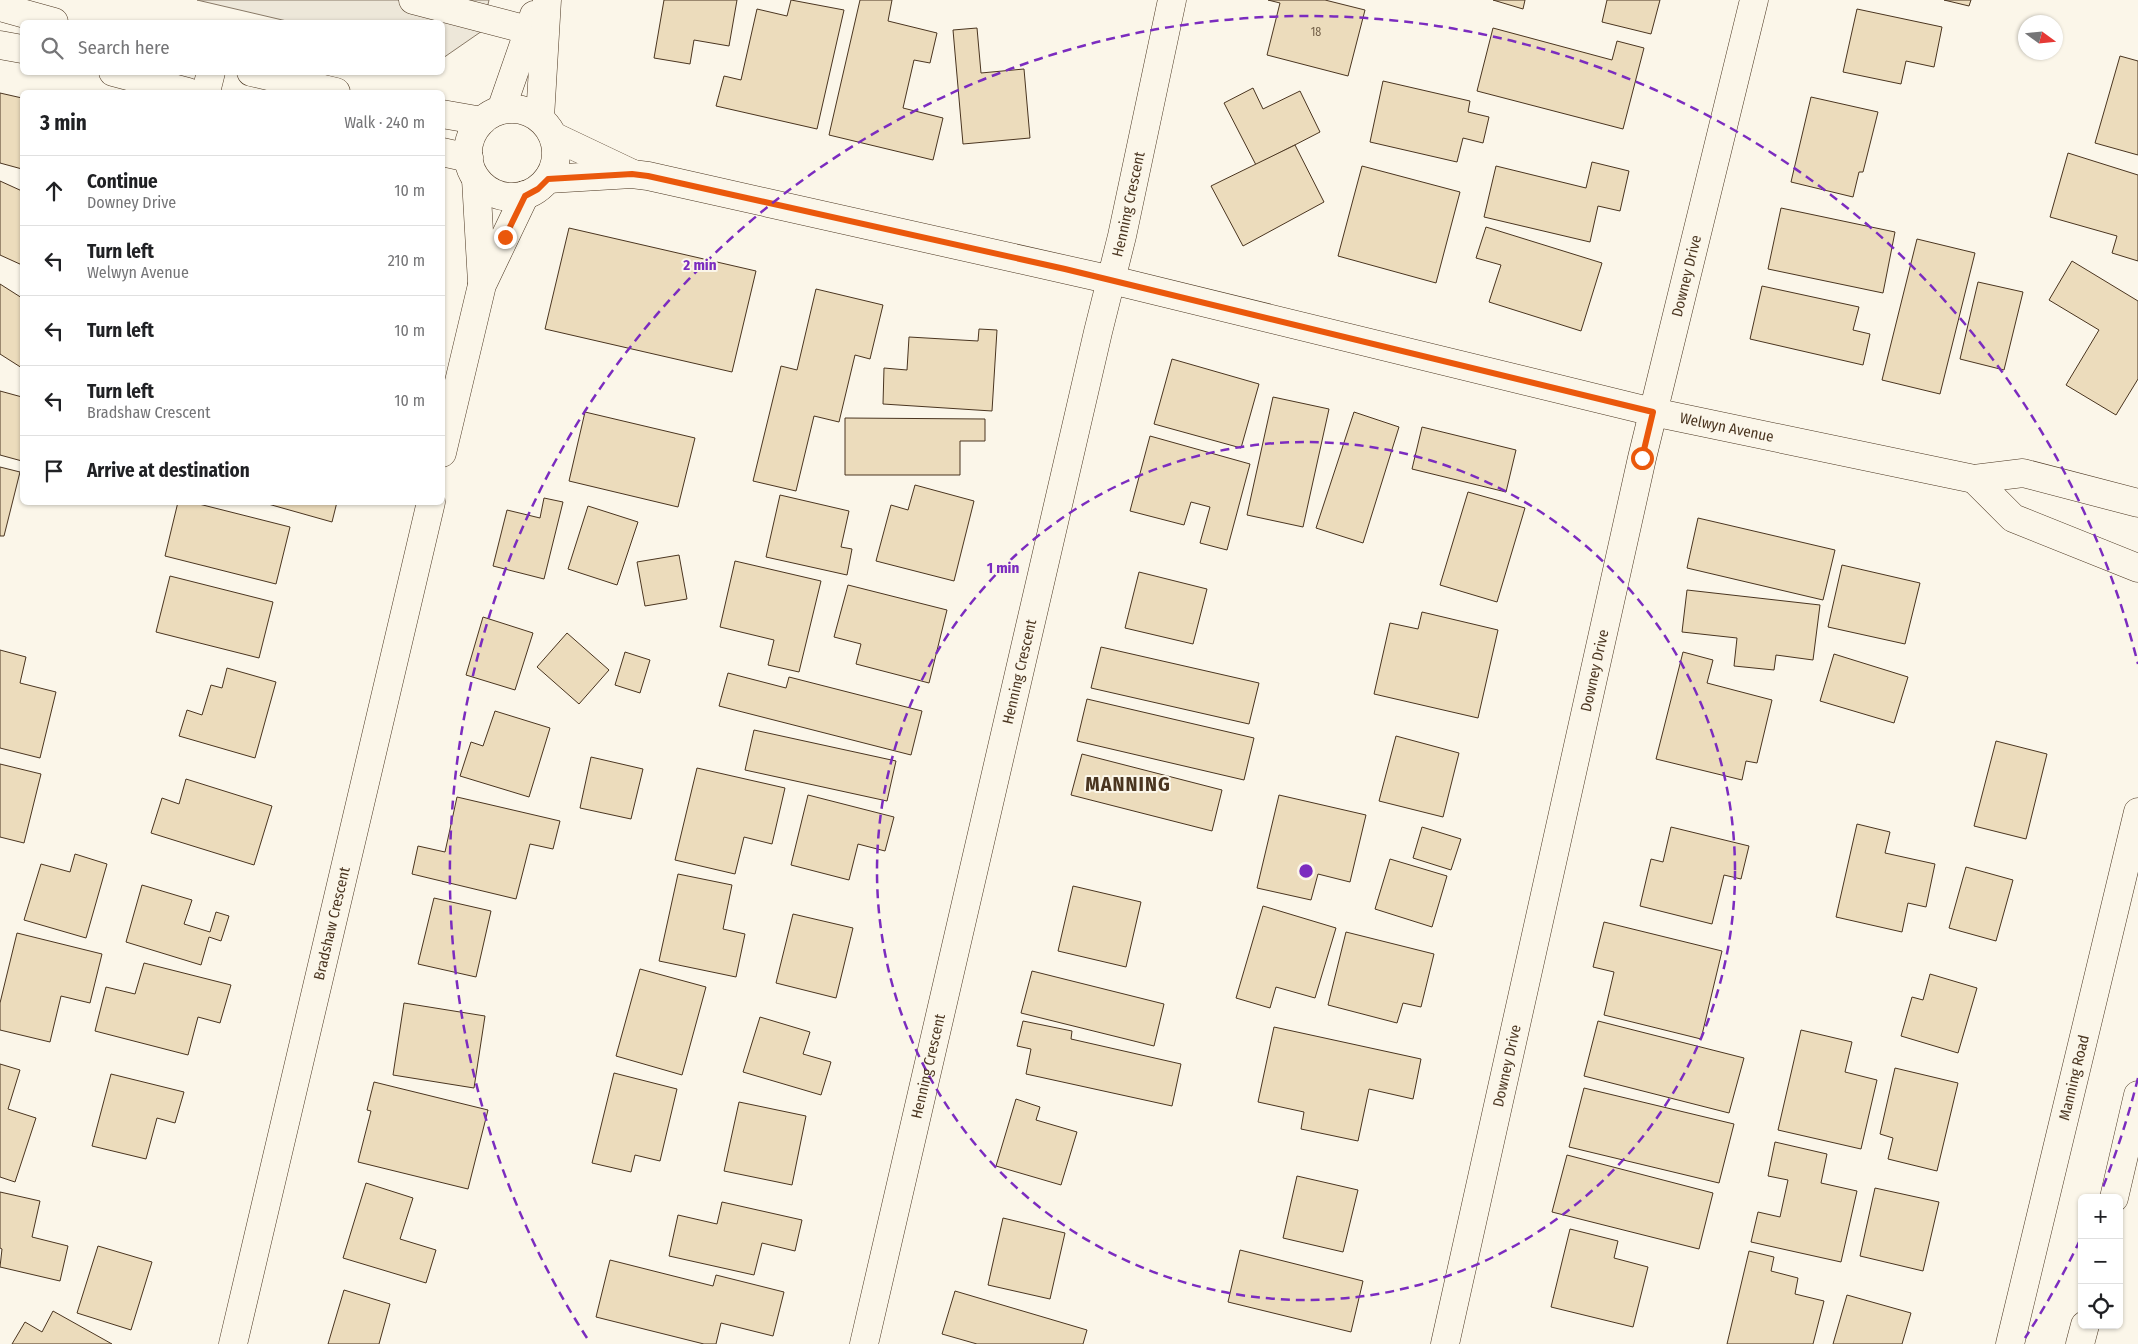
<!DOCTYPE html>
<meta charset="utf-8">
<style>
body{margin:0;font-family:"Fira Sans Condensed",sans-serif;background:#f2f2f2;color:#202124}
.controls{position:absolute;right:15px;bottom:15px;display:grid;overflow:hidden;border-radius:8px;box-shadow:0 1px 4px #0004}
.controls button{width:45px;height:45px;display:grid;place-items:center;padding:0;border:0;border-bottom:1px solid #e0e0e0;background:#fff;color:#202124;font:25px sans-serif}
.compass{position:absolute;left:2018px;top:15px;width:45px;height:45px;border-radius:50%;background:#fff;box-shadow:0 1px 4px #0004;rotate:105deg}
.stop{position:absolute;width:15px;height:15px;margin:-11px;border:4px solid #ea580c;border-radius:50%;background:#fff}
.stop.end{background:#ea580c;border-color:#fff;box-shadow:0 1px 5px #0008}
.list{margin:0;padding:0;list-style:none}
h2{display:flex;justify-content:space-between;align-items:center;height:65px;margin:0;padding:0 20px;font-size:21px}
h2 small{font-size:16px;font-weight:400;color:#757577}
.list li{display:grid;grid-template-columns:32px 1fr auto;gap:15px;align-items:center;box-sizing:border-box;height:70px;padding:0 20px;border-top:1px solid #e0e0e0}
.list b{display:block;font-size:19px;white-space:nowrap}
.list p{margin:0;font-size:16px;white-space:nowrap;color:#757577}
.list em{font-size:16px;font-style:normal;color:#757577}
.icon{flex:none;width:28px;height:28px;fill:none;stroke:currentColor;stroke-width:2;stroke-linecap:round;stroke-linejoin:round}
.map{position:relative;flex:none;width:2138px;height:1344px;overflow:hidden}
.search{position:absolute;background:#fff;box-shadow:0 1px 4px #0004;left:20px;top:20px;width:425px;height:55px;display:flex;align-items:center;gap:12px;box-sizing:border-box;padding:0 18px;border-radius:8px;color:#757577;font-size:19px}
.panel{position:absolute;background:#fff;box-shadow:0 1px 4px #0004;left:20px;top:90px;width:425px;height:415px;border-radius:8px}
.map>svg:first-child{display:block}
.parking{fill:#ede7d9;stroke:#887966}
.building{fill:#ecdcbc;stroke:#4a3520}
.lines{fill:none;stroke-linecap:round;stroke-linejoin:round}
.minor-casing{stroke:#4a3520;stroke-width:29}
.major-casing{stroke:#4a3520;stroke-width:29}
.minor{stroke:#fbf6e9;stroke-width:28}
.major{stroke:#fbf6e9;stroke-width:28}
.route{stroke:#ea580c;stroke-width:6}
.ring{fill:none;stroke:#7b2cbf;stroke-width:2.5;stroke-dasharray:9 6}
.labels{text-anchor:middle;stroke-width:4;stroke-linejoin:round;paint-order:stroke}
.number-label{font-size:12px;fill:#725f47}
.street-label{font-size:15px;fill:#4a3520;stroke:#fbf6e9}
.district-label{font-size:20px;font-weight:bold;letter-spacing:1px;fill:#4a3520;stroke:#fbf6e9}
.centre{fill:#7b2cbf;stroke:#fbf6e9;stroke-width:2.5}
.ring-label{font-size:15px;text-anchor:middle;font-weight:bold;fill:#7b2cbf;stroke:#fbf6e9;stroke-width:4;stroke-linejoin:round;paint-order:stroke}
</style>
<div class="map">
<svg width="2138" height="1344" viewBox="0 0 2138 1344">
<rect width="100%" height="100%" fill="#fbf6e9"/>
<polygon class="parking" points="197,0 489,0 482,31 443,58 442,22 291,22"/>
<g class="building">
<polygon points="664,0 737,0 729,46 694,40 690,64 654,58"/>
<polygon points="791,0 844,10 817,129 716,106 724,76 741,80 757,9 787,16"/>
<polygon points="860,0 892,0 888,21 937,33 930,63 914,60 903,108 943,118 933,160 829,135"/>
<polygon points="1268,0 1325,0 1365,10 1348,76 1267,55 1280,3"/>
<polygon points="1493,0 1525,0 1523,9"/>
<polygon points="1607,0 1660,0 1651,34 1602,22"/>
<polygon points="1944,0 1971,0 1969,6"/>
<polygon points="1857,9 1942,27 1934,67 1906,61 1901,84 1843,72"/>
<polygon points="977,28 981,73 1024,69 1030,138 963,144 953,30"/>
<polygon points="1493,28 1612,60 1617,41 1644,48 1623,129 1477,91"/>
<polygon points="2120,56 2138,61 2138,155 2095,143"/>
<polygon points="1383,81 1470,101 1468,112 1489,117 1483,143 1463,138 1457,162 1370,142"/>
<polygon points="1253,88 1263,109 1300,91 1320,132 1256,165 1224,103"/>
<polygon points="0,93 22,98 22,169 0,163"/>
<polygon points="1811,97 1878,112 1863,172 1859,172 1853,197 1791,182"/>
<polygon points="1295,145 1324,202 1243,246 1211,186"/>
<polygon points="2068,153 2138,175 2138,261 2112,253 2117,236 2050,217"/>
<polygon points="1592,162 1629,171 1620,211 1598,206 1590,242 1484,217 1496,166 1586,188"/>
<polygon points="1362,166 1460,192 1436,283 1338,256"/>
<polygon points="0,181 22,191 22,265 0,255"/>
<polygon points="1781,208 1895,232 1883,293 1768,269"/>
<polygon points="1486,227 1602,263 1581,331 1489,302 1501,265 1476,258"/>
<polygon points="569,228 756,271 732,372 545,329"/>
<polygon points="1917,239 1975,253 1940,394 1882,380"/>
<polygon points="2072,261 2138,301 2138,379 2116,415 2066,385 2099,330 2049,300"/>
<polygon points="1978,282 2023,292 2004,370 1960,359"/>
<polygon points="0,284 22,298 22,368 0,354"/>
<polygon points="1762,286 1859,307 1853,330 1870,334 1863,365 1750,339"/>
<polygon points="816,289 883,305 870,359 855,355 839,422 814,416 796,491 753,481 781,366 797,370"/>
<polygon points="979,329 997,330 992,411 883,404 884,368 907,370 909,337 978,341"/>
<polygon points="1172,359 1259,384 1241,448 1154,424"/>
<polygon points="0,391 22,397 22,461 0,455"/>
<polygon points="1273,397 1329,409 1303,527 1247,515"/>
<polygon points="585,412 695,438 678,507 569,481"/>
<polygon points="1354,412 1399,427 1363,543 1316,528"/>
<polygon points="845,418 985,419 985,441 960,441 960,475 845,475"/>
<polygon points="1422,427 1516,450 1506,492 1412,469"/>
<polygon points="1150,436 1250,464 1227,550 1200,543 1210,507 1191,502 1184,525 1130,511"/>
<polygon points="0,467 20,472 4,536 0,536"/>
<polygon points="915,485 974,501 954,581 876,561 891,505 908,510"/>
<polygon points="1468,492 1525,508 1497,602 1440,585"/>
<polygon points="780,495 849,511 841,547 852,549 847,575 766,557"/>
<polygon points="544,498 563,502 544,579 493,566 507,510 540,518"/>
<polygon points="178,502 191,502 290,527 276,584 165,556"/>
<polygon points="261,502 337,502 332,522"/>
<polygon points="588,506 638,522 617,585 568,569"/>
<polygon points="1698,518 1835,550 1823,600 1687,568"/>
<polygon points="679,555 687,599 645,606 637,562"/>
<polygon points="735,561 821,581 799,672 768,665 774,640 720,627"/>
<polygon points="1842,565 1920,583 1905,644 1828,627"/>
<polygon points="1139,572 1207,589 1193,644 1125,628"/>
<polygon points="170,576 273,602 259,658 156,632"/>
<polygon points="848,585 947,610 929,683 856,664 861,644 834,637"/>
<polygon points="1687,590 1820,605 1813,660 1776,655 1774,670 1734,666 1737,638 1682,632"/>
<polygon points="1422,612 1498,630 1478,718 1374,694 1390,623 1418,629"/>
<polygon points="483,617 533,633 515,690 466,675"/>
<polygon points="567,633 609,670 579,704 537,667"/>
<polygon points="1101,647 1259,683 1249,724 1091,688"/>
<polygon points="0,650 26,657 20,683 56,692 40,758 0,748"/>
<polygon points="625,652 650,660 640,693 615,685"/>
<polygon points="1683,652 1713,660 1707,683 1772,700 1757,763 1746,761 1742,780 1656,759"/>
<polygon points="1834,654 1908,677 1894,723 1820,701"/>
<polygon points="227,668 276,682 255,758 179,736 187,710 202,715 211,685 222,688"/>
<polygon points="728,673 786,688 789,677 922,711 911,755 719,706"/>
<polygon points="1087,699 1254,738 1244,780 1077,741"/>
<polygon points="495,711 550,728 529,797 460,776 471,742 483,746"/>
<polygon points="754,730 896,761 887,801 745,770"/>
<polygon points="1396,736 1459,753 1443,817 1379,801"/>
<polygon points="1996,741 2047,754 2026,839 1974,826"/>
<polygon points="1082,754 1222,790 1212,831 1071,795"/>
<polygon points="591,757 643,769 631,819 580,808"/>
<polygon points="0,764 41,774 24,843 0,837"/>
<polygon points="697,768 785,788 772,844 744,837 735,874 675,860"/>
<polygon points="186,779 272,806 254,865 151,833 162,798 179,804"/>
<polygon points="808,795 894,817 885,851 858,844 849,880 791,865"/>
<polygon points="1279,795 1366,815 1350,882 1318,874 1311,900 1257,888"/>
<polygon points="457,797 560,821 553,849 530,844 516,899 412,874 418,846 445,852"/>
<polygon points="1857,824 1890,832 1885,853 1935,864 1926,907 1908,903 1902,932 1836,917"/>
<polygon points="1422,827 1461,839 1451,870 1413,858"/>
<polygon points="1671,827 1749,846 1741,879 1724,875 1712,924 1640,906 1651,859 1663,862"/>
<polygon points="75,854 107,864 86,938 24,920 41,864 70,872"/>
<polygon points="1390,859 1447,876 1432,927 1375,909"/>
<polygon points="1966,867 2013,880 1996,941 1949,928"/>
<polygon points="678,874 732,885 723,929 745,934 736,977 659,961"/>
<polygon points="142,885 192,900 184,924 210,932 216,912 229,916 221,941 209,937 201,965 126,942"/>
<polygon points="1073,886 1141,902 1126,967 1058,951"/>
<polygon points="434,898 491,911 476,977 418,964"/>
<polygon points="1263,906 1336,928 1315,998 1276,987 1270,1008 1236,998"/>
<polygon points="793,914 853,928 836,998 776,983"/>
<polygon points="1604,922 1722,951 1701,1039 1604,1015 1614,972 1593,967"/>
<polygon points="1346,932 1434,954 1421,1007 1403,1003 1397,1023 1328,1005"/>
<polygon points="17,933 102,954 90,1003 61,996 50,1042 0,1030 0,1003"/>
<polygon points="144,963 231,985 220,1023 198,1017 188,1055 95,1031 106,987 135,994"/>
<polygon points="640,969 706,987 682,1075 616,1056"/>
<polygon points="1032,971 1164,1004 1154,1046 1021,1013"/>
<polygon points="1930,974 1977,988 1958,1053 1901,1036 1912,997 1923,1000"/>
<polygon points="404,1003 485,1016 474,1088 393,1075"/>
<polygon points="760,1017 810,1032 803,1054 831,1062 821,1095 743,1072"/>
<polygon points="1023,1021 1072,1031 1071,1039 1181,1064 1172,1106 1026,1074 1031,1049 1017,1046"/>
<polygon points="1598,1021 1744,1058 1729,1113 1584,1076"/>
<polygon points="1274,1027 1421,1059 1413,1099 1369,1089 1358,1141 1301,1129 1304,1112 1258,1102"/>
<polygon points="1801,1030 1852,1042 1845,1072 1877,1080 1861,1149 1778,1130"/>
<polygon points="0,1064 20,1070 8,1109 36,1118 15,1182 0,1177"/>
<polygon points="1895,1068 1958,1083 1937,1171 1888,1159 1893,1138 1880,1134"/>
<polygon points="614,1073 677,1089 660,1161 635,1155 631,1172 592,1163"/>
<polygon points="111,1074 184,1092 175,1123 157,1118 146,1159 92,1146"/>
<polygon points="374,1082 488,1110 468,1189 358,1162 371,1111 367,1110"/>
<polygon points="1584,1088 1734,1124 1719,1183 1569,1147"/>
<polygon points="1016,1099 1040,1107 1036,1120 1077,1132 1061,1185 996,1166"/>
<polygon points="739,1102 806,1116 792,1185 724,1171"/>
<polygon points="1775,1142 1827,1154 1821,1183 1857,1191 1841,1262 1751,1242 1758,1212 1780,1217 1788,1180 1768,1176"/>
<polygon points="1567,1155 1713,1193 1699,1249 1552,1212"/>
<polygon points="1297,1176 1358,1190 1343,1252 1283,1238"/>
<polygon points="366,1183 413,1198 400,1239 436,1250 426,1283 343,1258"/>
<polygon points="1875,1188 1939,1202 1923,1271 1860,1256"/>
<polygon points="0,1192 40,1201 32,1237 68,1246 60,1281 0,1267 2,1249 0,1248"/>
<polygon points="722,1202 802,1220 795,1251 762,1243 754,1275 669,1256 678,1215 717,1224"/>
<polygon points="1003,1218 1065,1233 1050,1299 988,1285"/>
<polygon points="1570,1229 1618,1241 1614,1258 1648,1267 1633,1327 1551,1307"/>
<polygon points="98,1246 152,1262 131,1330 77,1313"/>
<polygon points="1240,1250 1363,1281 1351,1332 1228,1302"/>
<polygon points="1749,1251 1774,1257 1771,1271 1798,1278 1795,1294 1824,1301 1813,1344 1727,1344"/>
<polygon points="610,1260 713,1286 716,1275 784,1292 773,1336 721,1323 716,1344 704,1344 596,1317"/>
<polygon points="344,1290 390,1304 379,1344 328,1344"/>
<polygon points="955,1291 1087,1330 1083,1344 977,1344 942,1334"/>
<polygon points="1847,1295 1911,1313 1902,1344 1833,1344"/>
<polygon points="53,1311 112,1344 12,1344 25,1322 42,1332"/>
</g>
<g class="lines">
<g class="minor-casing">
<g id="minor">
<polyline points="413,0 528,30"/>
<polyline points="0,7 54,22"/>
<polyline points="0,45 22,49"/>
<polyline points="113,72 188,92"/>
<polyline points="251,72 336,92"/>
<polyline points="206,92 211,72"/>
<circle cx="512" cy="153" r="44"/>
<polyline points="501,110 534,15"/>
<polyline points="442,114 482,121"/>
<polyline points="540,118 547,0"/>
<polyline points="553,136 631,173"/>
<polyline points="442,152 469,158"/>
<polyline points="476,179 482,283"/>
<path id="s1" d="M548,179l84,-5 16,2 464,104 541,132 321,67 49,-6 115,30"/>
<polyline points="442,453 482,285 525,195"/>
<polyline points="1974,479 2013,518 2138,568"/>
<path id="s2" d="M233,1344l198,-842"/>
<path id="s3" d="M864,1344l234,-1012 24,-96 50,-236"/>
<path id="s4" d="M1445,1344l197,-886 112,-458"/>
</g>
</g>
<g class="major-casing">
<g id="major">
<polyline points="2114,1198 2138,1095"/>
<path id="s5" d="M2010,1344l128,-532"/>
<polyline points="2080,1344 2085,1325"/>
</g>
</g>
<use href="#minor" class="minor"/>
<use href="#major" class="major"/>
</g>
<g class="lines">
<polyline class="route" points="505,237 525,196 538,189 548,179 632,174 648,176 1065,269 1653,412 1642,458"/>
</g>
<g class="ring">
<circle cx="1306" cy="871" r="429"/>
<path d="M2138 1078A857 857 0 0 1 2101 1192M2080 1240A857 857 0 0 1 2025 1338M587 1338A857 857 0 1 1 2138 664"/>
</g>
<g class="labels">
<g class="number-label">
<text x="1316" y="36">18</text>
</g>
<g class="street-label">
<text dy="5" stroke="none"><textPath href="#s3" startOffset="1170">Henning Crescent</textPath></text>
<text dy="5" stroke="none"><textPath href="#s4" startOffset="1095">Downey Drive</textPath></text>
<text dy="5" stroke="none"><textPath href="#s1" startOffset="1208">Welwyn Avenue</textPath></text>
<text dy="5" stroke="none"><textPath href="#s4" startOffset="690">Downey Drive</textPath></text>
<text dy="5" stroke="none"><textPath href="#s3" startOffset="690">Henning Crescent</textPath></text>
<text dy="5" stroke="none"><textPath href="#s2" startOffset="432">Bradshaw Crescent</textPath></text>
<text dy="5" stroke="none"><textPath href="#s4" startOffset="285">Downey Drive</textPath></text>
<text dy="5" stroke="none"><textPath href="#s3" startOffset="285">Henning Crescent</textPath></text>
<text dy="5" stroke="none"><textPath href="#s5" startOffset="274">Manning Road</textPath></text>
</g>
<g class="district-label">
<text x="1128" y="791">MANNING</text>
</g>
</g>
<circle cx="1306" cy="871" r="8" class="centre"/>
<g class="ring-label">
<text x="700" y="270">2 min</text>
<text x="1003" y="573">1 min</text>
</g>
</svg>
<div class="controls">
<button>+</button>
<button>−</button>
<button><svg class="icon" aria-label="locate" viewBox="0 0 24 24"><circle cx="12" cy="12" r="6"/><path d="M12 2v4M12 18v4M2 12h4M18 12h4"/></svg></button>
</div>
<svg class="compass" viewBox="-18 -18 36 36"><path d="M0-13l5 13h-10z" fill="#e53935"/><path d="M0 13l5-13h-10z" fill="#757577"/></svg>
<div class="stop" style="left:1642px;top:458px"></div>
<div class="stop end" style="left:505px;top:237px"></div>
<div class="search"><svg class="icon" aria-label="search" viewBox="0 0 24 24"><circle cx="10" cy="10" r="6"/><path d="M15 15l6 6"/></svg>Search here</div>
<section class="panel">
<h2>3 min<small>Walk · 240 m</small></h2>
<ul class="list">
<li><svg class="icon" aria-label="ahead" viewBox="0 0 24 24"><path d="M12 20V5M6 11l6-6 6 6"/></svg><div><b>Continue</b><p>Downey Drive</p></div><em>10 m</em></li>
<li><svg class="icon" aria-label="left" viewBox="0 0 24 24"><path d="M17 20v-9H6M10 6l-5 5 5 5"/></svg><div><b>Turn left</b><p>Welwyn Avenue</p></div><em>210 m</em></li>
<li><svg class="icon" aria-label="left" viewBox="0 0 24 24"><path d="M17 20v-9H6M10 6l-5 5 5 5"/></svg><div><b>Turn left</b></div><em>10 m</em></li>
<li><svg class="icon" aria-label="left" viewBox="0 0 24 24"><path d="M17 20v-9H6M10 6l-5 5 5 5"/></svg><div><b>Turn left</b><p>Bradshaw Crescent</p></div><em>10 m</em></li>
<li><svg class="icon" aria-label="arrive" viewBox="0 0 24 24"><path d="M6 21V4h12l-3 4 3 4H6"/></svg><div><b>Arrive at destination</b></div></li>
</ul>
</section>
</div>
